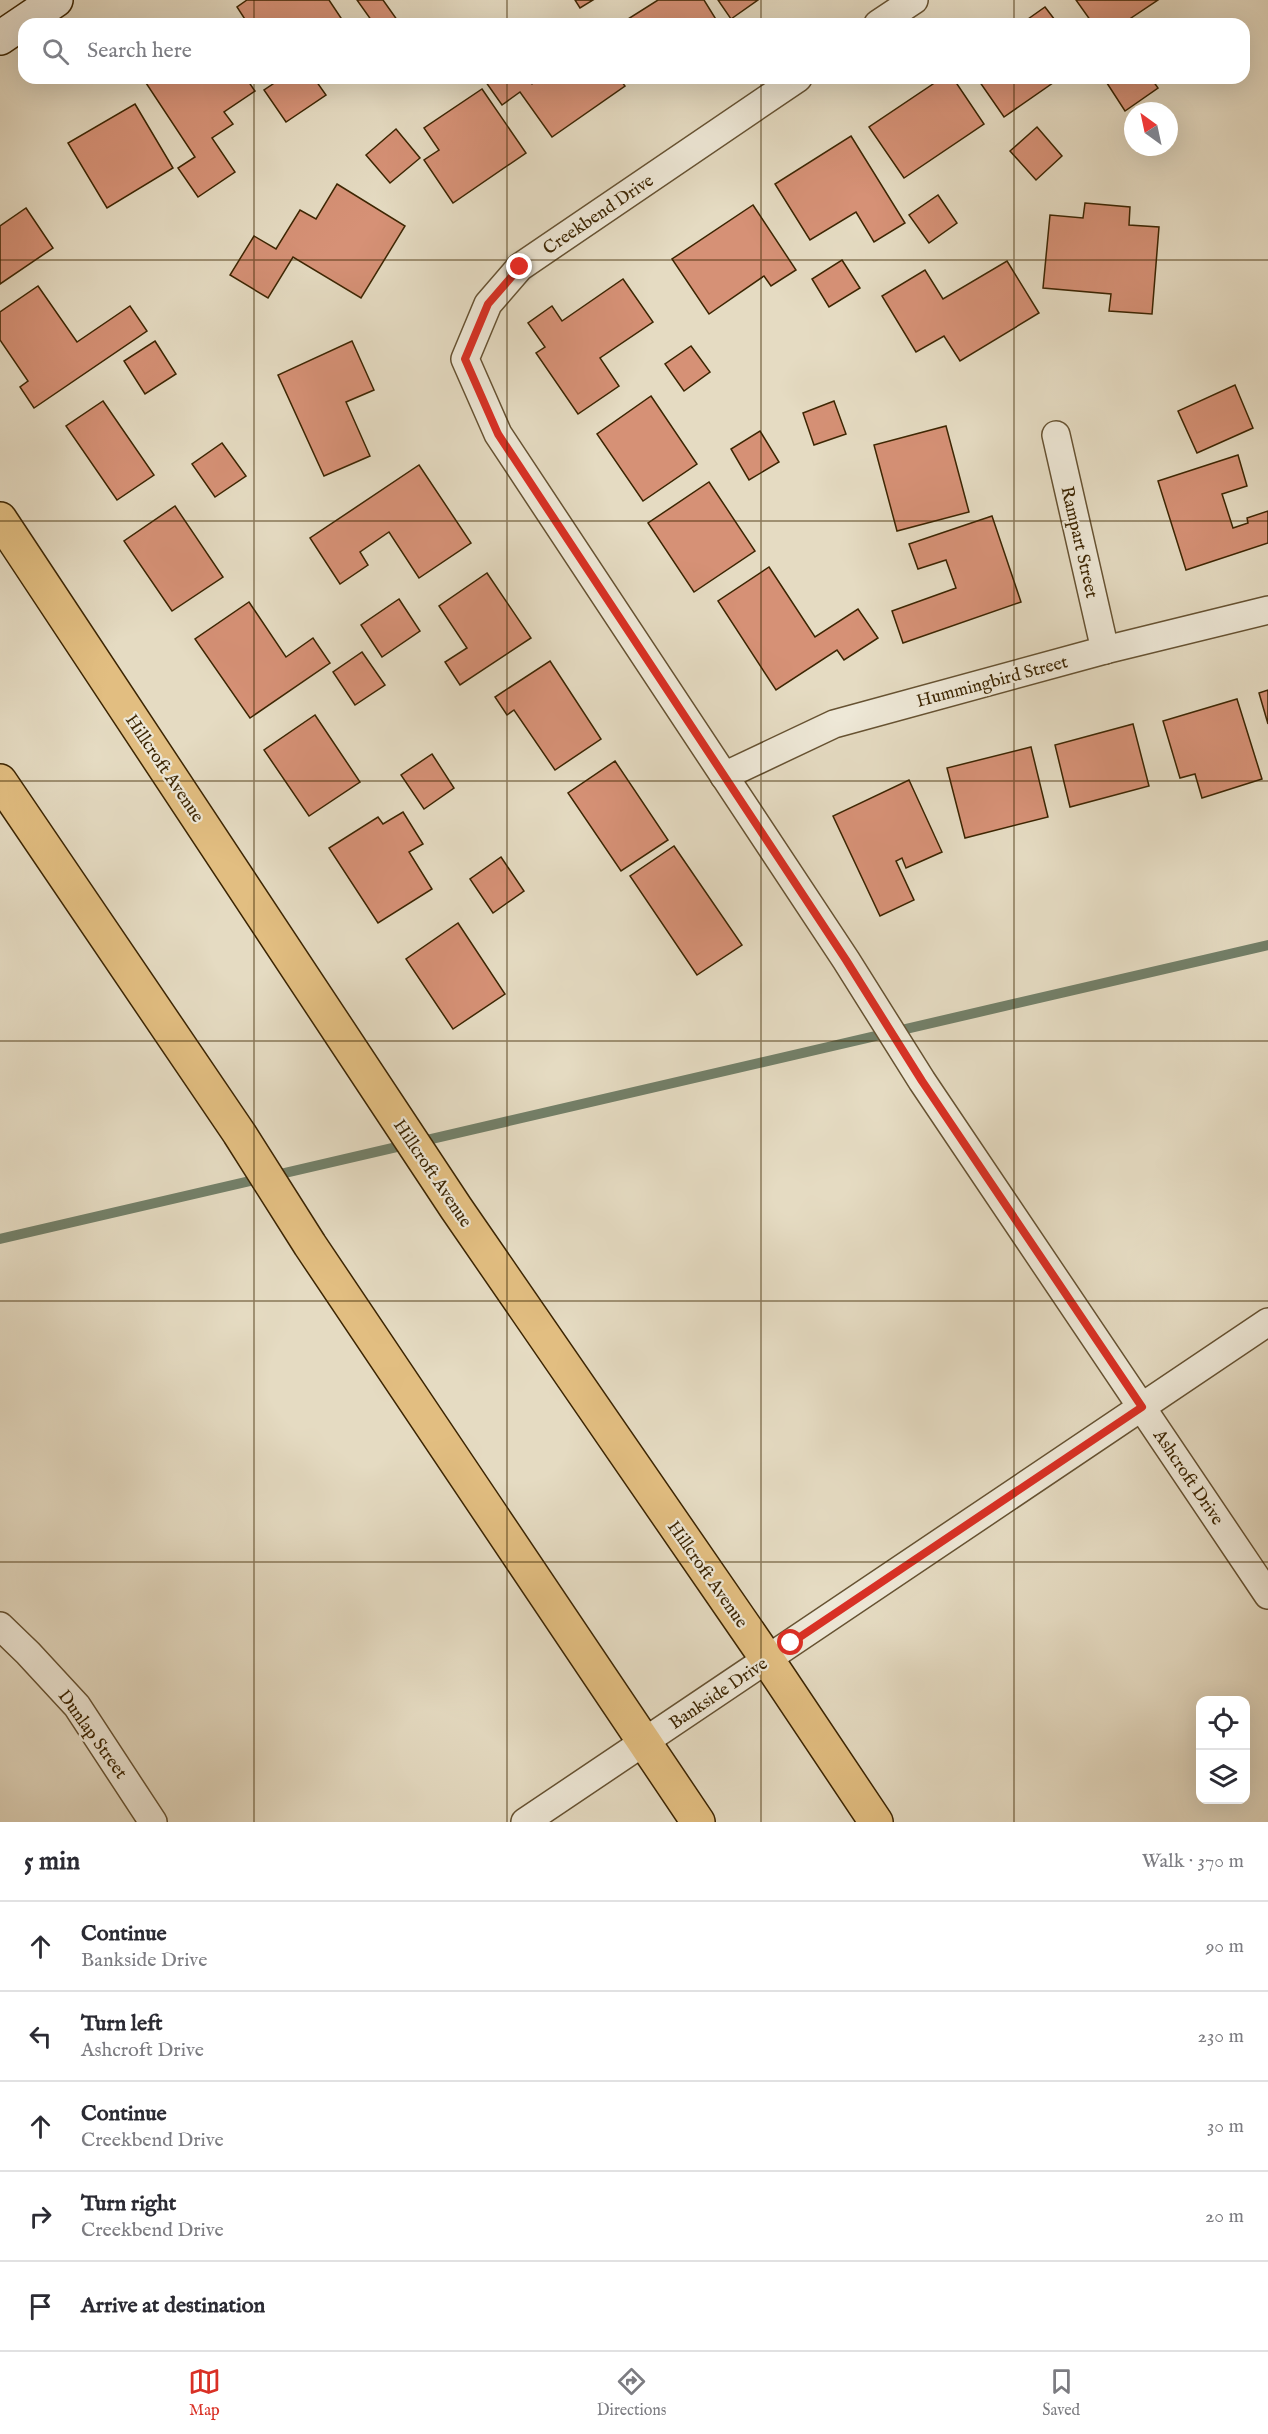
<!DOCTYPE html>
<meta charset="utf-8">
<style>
body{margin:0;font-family:"IM FELL English",serif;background:#f2f2f3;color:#2b2b33}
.controls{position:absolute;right:18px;bottom:18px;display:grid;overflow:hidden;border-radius:12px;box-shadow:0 6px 24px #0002}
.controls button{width:54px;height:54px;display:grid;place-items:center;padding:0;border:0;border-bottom:2px solid #e1e1e2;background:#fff;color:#2b2b33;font:30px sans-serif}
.compass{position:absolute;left:1124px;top:102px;width:54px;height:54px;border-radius:50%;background:#fff;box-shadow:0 6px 24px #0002;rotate:327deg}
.stop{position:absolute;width:18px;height:18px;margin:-14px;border:4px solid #d93025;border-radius:50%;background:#fff}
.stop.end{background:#d93025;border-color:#fff;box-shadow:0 2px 6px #0008}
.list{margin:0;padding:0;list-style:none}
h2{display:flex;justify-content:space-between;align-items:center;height:78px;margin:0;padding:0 24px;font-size:26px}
h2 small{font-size:20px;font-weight:400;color:#7c7c81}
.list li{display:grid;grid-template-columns:39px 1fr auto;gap:18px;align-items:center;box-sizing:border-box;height:90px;padding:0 24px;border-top:2px solid #e1e1e2}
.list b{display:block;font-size:22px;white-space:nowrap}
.list p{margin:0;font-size:20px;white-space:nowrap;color:#7c7c81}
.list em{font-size:20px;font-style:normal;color:#7c7c81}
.icon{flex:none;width:33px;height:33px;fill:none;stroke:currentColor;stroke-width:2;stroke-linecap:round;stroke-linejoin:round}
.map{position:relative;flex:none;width:1268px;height:1822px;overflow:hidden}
.search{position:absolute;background:#fff;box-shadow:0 6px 24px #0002;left:18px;right:18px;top:18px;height:66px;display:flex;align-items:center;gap:15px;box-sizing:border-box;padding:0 21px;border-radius:18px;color:#7c7c81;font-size:22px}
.sheet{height:528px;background:#fff}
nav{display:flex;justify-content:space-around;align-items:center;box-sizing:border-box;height:84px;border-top:2px solid #e1e1e2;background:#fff;font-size:16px;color:#7c7c81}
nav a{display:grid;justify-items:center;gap:3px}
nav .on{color:#d93025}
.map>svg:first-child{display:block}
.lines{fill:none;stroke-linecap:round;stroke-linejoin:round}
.stream{stroke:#738069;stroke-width:10}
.building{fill:#d69176;stroke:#3c2502;stroke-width:1.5}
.street-casing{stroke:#665232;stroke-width:30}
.secondary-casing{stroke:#3c2502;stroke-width:36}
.primary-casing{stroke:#3c2502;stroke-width:36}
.street{stroke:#eee8d7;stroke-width:27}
.secondary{stroke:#eee8d7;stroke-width:33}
.primary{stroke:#e2be81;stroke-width:33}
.route{stroke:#d93025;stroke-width:8}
.grid{fill:none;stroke:#3c2502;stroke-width:1.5;stroke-opacity:0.55}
.labels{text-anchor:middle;stroke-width:4.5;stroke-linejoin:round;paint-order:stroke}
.street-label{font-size:18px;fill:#3c2502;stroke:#eee8d7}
</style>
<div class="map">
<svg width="1268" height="1822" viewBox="0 0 1268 1822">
<rect width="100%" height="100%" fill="#e5dbc2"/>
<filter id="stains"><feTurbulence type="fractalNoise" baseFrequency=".00333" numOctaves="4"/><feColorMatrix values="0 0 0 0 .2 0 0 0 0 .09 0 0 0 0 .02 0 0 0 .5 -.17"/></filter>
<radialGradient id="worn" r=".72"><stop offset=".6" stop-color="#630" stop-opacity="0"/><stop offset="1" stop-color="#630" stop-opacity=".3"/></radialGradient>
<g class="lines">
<polyline class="stream" points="0,1239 1268,945"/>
</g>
<g class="building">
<polygon points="247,0 329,0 345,24 248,24 237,7"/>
<polygon points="357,0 383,0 400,24 374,24"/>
<polygon points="575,0 593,0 580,8"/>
<polygon points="658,0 704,0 717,21 712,24 620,24"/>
<polygon points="718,0 758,0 731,19"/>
<polygon points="1076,0 1158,0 1122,24 1093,24"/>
<polygon points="1045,7 1058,24 1021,24"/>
<polygon points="154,78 246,78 255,91 224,112 233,124 212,138 235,172 198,197 178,168 195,157 146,83"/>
<polygon points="282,78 314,78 326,95 286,122 264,90"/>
<polygon points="483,78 528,78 532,84 540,78 619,78 625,86 552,137 520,92 502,105"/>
<polygon points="942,78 953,78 984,124 904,178 869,127"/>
<polygon points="977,78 1060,78 1004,117"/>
<polygon points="1107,78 1151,78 1158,88 1125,111 1105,80"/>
<polygon points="482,89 526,153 453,203 424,160 439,150 424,128"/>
<polygon points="135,104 173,168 107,208 68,143"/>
<polygon points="1037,127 1062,156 1036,180 1010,151"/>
<polygon points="396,129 420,158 390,183 366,155"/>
<polygon points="851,136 905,223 874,242 856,212 810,240 775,184"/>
<polygon points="337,184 405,226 361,298 293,257 268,298 230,275 254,236 276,249 300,210 316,219"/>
<polygon points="938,195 957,223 929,243 909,215"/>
<polygon points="1085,203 1130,207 1129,225 1159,227 1152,314 1109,311 1111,294 1043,288 1050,215 1083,218"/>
<polygon points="753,205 796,270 771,286 764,276 709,314 672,259"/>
<polygon points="26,208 53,248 0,284 0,226"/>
<polygon points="842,260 860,288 829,307 812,279"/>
<polygon points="1007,261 1039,313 960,361 944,336 916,352 882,296 925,270 943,299"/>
<polygon points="623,279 653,322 600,358 619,386 578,414 536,353 545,347 528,323 552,306 562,321"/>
<polygon points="38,286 77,342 130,306 147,331 34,408 20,387 28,381 0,340 0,312"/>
<polygon points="155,341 176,374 145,394 124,361"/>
<polygon points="352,341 374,390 346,402 370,456 324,476 278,375"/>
<polygon points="691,346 710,372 684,391 665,364"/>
<polygon points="1235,385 1253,428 1197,453 1178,411"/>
<polygon points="651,396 697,464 643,501 597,434"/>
<polygon points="103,401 154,475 117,500 66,426"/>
<polygon points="834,401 846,434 814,445 803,413"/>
<polygon points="946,426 969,512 897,531 874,445"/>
<polygon points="760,431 779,462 749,480 731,449"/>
<polygon points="222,443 246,476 215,497 192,464"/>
<polygon points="1238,455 1247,486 1222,494 1233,528 1248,523 1247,518 1268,511 1268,543 1186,570 1158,481"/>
<polygon points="419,465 471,543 419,578 389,532 360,552 368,565 340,584 310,538"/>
<polygon points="709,482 755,551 694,592 648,523"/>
<polygon points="175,506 223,577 172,611 124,541"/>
<polygon points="992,516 1021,602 903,643 892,611 956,588 946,560 918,569 909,544"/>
<polygon points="769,567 815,637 858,609 878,638 844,660 837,650 776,690 718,601"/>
<polygon points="487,573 531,638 460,685 445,662 467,648 439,606"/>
<polygon points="399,599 420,631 382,657 361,625"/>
<polygon points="249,602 286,657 313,638 330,663 250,718 195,639"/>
<polygon points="362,652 385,685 355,705 333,672"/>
<polygon points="550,661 601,739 555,770 514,710 507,715 495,697"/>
<polygon points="1268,690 1268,724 1259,693"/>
<polygon points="1237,699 1262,779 1202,798 1195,774 1180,778 1163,721"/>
<polygon points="315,715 360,782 309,816 264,750"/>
<polygon points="1133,724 1149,786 1070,807 1055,745"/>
<polygon points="1031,747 1048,817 965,838 947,768"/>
<polygon points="432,754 454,788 424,809 401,775"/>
<polygon points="615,761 668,840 621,871 568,793"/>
<polygon points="909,780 942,852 906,868 902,858 896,861 914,900 880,916 833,816"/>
<polygon points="403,812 423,844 409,852 432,889 378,923 329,848 378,817 383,824"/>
<polygon points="674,846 742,945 697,975 630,876"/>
<polygon points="501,857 524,891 493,913 470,879"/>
<polygon points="458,923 505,994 453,1029 406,959"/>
</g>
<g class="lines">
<g class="street-casing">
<g id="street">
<polyline points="878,24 914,0"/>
<polyline points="798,78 520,267 488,304 465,359 498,434 846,960 922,1081 1268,1595"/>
<polyline points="1056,435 1105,650"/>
<polyline points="724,776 834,724 1105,650 1268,610"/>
<polyline points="0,1626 28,1653 77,1706 153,1822"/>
<polyline points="525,1822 1268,1322"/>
</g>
</g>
<g class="secondary-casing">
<polyline id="secondary" points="0,38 56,0"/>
</g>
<g class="primary-casing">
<g id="primary">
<polyline points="0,519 456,1208 767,1659 876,1822"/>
<polyline points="0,781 239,1133 310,1245 698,1822"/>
</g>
</g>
<use href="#street" class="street"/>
<use href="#secondary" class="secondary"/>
<use href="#primary" class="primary"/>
</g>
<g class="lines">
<polyline class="route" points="520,267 488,304 465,359 498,434 846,960 922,1081 1142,1407 791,1643"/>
</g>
<path class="grid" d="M254,0v24M507,0v24M761,0v24M1014,0v24M254,78v1744M507,78v1744M761,78v1744M1014,78v1744M0,260h1268M0,521h1268M0,781h1268M0,1041h1268M0,1301h1268M0,1562h1268"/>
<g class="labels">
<g class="street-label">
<text transform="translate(598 214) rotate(-34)" y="6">Creekbend Drive</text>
<text transform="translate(1080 542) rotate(77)" y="6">Rampart Street</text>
<text transform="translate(992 681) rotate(-15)" y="6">Hummingbird Street</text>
<text transform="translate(165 768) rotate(56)" y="6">Hillcroft Avenue</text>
<text transform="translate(433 1173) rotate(56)" y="6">Hillcroft Avenue</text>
<text transform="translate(1189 1477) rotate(56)" y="6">Ashcroft Drive</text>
<text transform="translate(708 1574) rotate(55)" y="6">Hillcroft Avenue</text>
<text transform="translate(718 1693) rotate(-34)" y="6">Bankside Drive</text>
<text transform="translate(93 1734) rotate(54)" y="6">Dunlap Street</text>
</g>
</g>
<rect width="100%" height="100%" filter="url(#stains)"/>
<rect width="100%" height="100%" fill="url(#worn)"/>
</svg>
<div class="controls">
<button><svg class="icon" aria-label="locate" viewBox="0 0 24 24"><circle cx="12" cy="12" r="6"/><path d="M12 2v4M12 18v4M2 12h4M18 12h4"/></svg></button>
<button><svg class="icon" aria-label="layers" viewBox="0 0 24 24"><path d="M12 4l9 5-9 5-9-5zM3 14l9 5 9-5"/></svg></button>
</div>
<svg class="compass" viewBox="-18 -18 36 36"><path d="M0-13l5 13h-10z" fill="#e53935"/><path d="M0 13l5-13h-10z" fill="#7c7c81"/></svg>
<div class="stop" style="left:791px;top:1643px"></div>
<div class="stop end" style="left:520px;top:267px"></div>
<div class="search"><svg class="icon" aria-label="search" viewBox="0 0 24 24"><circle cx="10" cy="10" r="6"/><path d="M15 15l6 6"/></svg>Search here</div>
</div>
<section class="sheet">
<h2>5 min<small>Walk · 370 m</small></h2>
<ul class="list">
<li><svg class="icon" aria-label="ahead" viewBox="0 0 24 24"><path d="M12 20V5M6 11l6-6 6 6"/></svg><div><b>Continue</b><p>Bankside Drive</p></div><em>90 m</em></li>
<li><svg class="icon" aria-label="left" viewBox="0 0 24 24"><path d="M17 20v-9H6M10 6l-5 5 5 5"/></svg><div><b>Turn left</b><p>Ashcroft Drive</p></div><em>230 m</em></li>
<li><svg class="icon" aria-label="ahead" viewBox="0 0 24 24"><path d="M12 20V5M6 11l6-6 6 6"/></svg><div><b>Continue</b><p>Creekbend Drive</p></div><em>30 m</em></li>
<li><svg class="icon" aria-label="right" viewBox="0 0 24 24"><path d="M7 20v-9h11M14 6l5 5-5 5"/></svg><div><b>Turn right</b><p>Creekbend Drive</p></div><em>20 m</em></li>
<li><svg class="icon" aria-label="arrive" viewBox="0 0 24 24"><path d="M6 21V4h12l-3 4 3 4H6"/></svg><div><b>Arrive at destination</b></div></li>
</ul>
</section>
<nav>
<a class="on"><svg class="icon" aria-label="map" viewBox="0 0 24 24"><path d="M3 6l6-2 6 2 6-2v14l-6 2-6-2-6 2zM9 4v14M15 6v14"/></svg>Map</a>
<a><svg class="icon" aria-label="directions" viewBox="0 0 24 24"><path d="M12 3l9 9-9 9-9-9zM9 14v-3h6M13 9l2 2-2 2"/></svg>Directions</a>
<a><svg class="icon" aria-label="saved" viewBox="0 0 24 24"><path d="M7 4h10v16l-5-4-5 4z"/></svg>Saved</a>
</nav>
